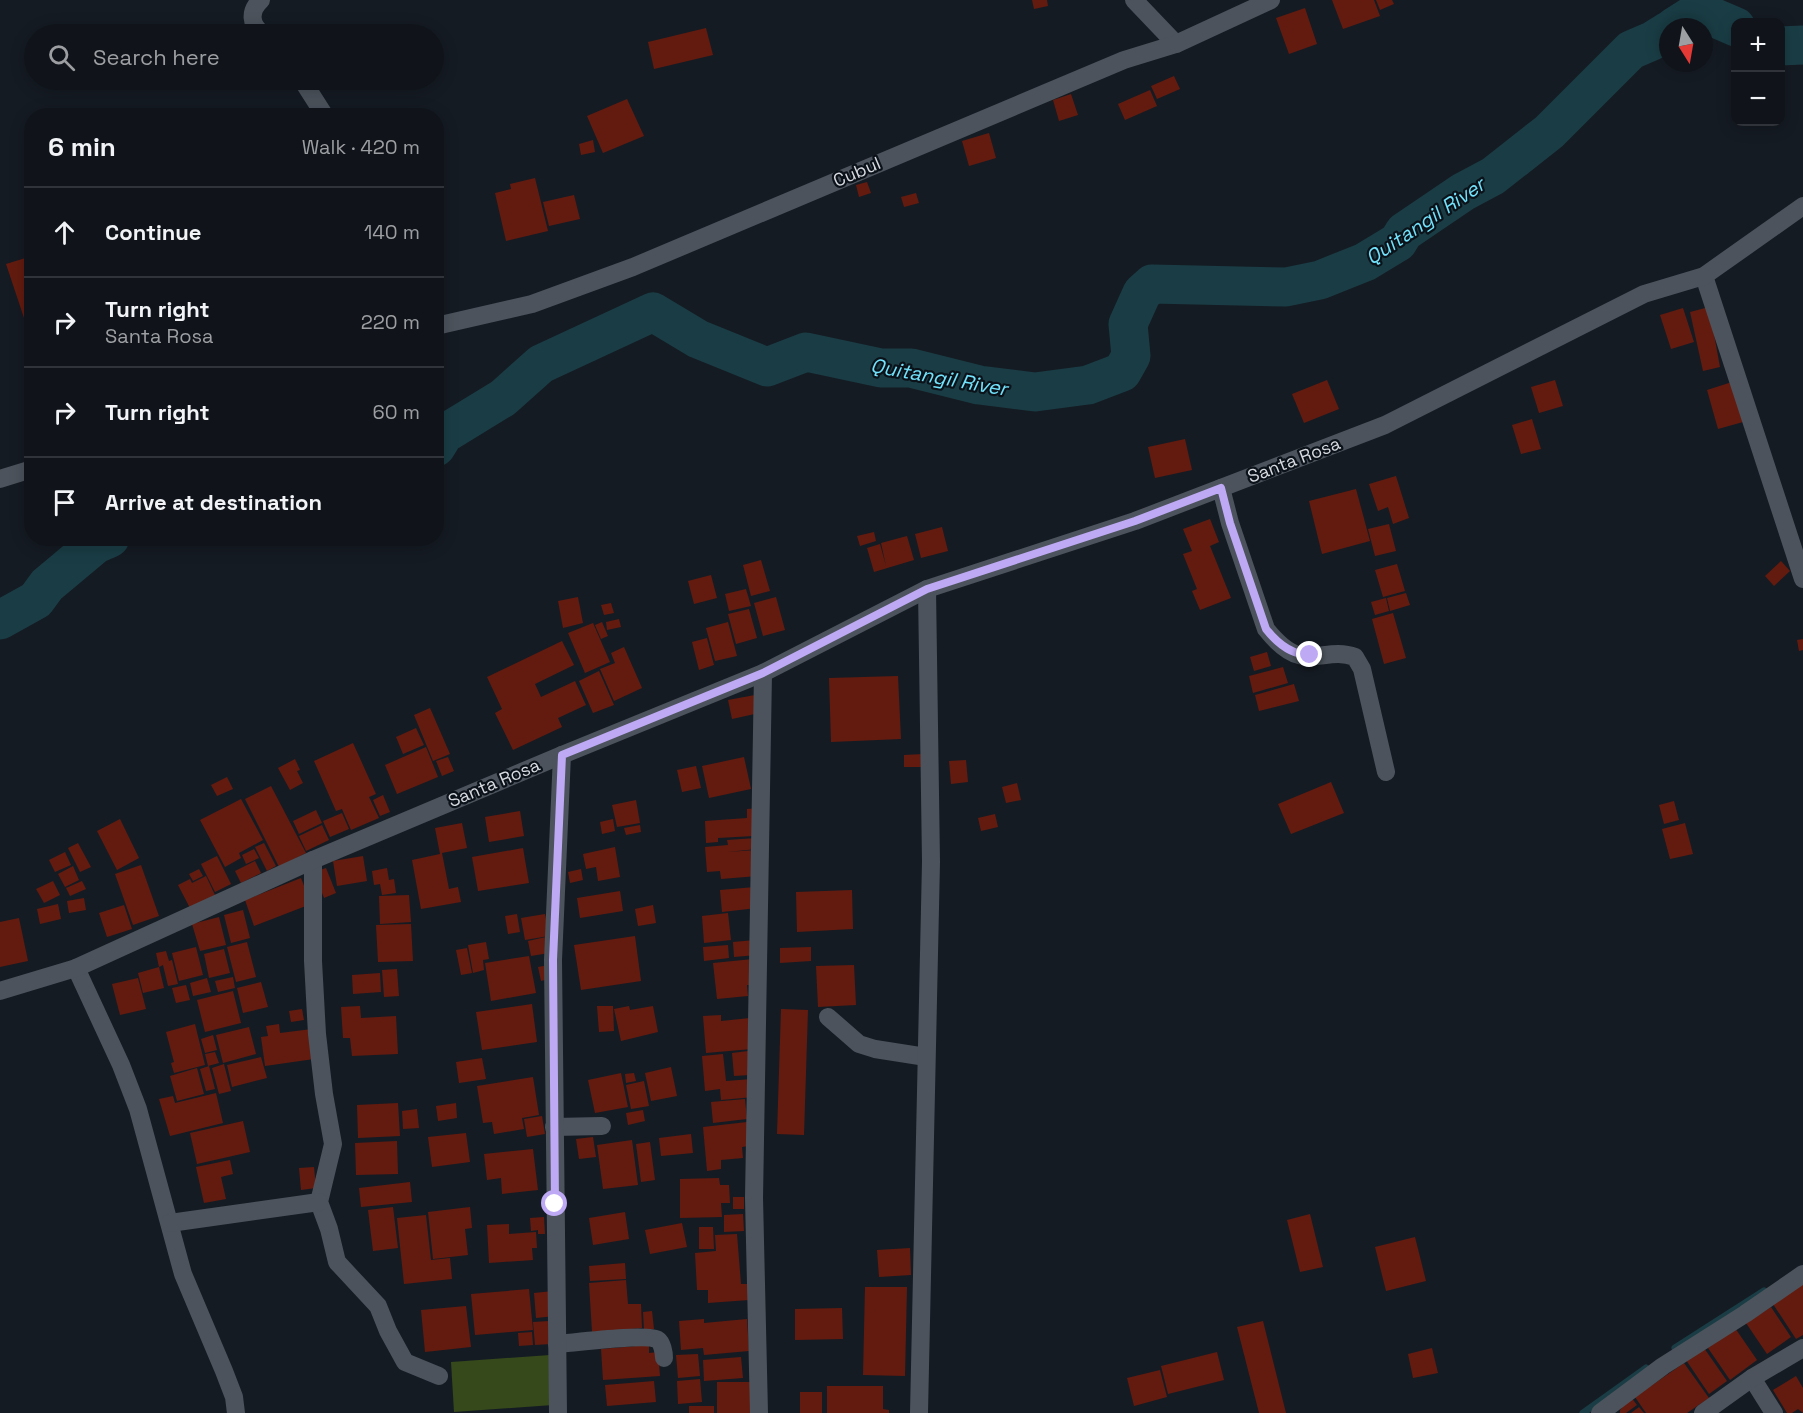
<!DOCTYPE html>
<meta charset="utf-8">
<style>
body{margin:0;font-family:"Space Grotesk",sans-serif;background:#191d23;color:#f1f3f6}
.controls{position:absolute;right:18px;top:18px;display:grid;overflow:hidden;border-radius:12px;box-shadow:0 3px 15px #0003}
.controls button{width:54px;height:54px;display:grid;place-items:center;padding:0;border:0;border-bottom:2px solid #303339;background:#10141a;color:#f1f3f6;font:30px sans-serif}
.compass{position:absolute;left:1659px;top:18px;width:54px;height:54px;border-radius:50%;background:#10141a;box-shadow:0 3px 15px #0003;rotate:169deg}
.stop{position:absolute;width:18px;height:18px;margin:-14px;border:4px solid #bea9f5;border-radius:50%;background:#fff}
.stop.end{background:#bea9f5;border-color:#fff;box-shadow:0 2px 6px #0008}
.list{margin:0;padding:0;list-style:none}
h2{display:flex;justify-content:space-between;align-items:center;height:78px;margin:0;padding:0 24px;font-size:26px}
h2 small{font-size:20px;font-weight:400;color:#9c9ea2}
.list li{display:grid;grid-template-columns:39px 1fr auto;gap:18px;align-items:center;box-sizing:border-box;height:90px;padding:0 24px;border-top:2px solid #303339}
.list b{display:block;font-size:22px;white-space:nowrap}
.list p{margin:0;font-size:20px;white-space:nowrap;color:#9c9ea2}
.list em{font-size:20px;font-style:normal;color:#9c9ea2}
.icon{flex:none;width:33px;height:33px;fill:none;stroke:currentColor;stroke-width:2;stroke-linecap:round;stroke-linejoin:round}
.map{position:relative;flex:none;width:1803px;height:1413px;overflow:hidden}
.search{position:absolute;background:#10141a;box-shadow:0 3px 15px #0003;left:24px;top:24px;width:420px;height:66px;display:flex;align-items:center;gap:15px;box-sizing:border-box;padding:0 21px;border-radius:33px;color:#9c9ea2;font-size:22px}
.panel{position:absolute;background:#10141a;box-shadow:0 3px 15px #0003;left:24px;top:108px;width:420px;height:438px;border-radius:24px}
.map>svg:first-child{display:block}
.green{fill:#35491b}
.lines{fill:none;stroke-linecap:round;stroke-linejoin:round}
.stream{stroke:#1a3d45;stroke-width:7}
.river{stroke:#1a3d45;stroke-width:39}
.building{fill:#631b0f}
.street{stroke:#4c535c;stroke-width:18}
.route{stroke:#bea9f5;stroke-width:8}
.labels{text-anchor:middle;stroke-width:4.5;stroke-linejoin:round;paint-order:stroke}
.street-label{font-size:18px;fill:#d6dae0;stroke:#0c1219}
.water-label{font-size:20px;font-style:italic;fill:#71e3fc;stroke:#0c1219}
</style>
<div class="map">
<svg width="1803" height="1413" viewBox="0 0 1803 1413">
<rect width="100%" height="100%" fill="#151b23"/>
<polygon class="green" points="550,1355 553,1405 454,1412 451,1362"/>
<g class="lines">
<g class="stream">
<polyline points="1675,1348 1764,1291"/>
<polyline points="1583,1413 1646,1368"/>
</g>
<g class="river">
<polyline points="1674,27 1699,11 1736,27"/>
<polyline points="1780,46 1803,45"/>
<polyline points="436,447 444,434 503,398 541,364 653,312 698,339 767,367 806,352 881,368 911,368 979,385 1035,392 1088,385 1122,372 1131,356 1128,324 1142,293 1152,284 1286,287 1320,280 1365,262 1398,242 1404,232 1463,192 1493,176 1549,132 1631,50 1652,41 1668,31"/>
<polyline points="0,620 36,600 47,585 96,544 110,538"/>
</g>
</g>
<g class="building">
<polygon points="1032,0 1047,0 1048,6 1034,9"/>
<polygon points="1332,0 1374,0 1380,16 1343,29"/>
<polygon points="1376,0 1392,0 1394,4 1380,10"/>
<polygon points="1305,8 1317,44 1289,54 1276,18"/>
<polygon points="706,28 713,55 654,69 648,42"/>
<polygon points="1174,76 1180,89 1157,99 1151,86"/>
<polygon points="1150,90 1157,106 1125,120 1118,104"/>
<polygon points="1071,94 1078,115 1059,121 1053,100"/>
<polygon points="627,99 644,136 603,153 587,116"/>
<polygon points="989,133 996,158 969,166 962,141"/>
<polygon points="593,140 595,152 581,155 579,144"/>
<polygon points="535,178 548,231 506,241 495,193 511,189 510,184"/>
<polygon points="867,182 871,193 859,197 856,185"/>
<polygon points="916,193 919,203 904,207 901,197"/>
<polygon points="574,195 580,219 549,226 543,202"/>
<polygon points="32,256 32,335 30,336 6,264"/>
<polygon points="1709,307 1720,367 1703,371 1690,312"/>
<polygon points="1683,308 1694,342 1671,349 1660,315"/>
<polygon points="1327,380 1339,409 1304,423 1292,394"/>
<polygon points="1555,380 1563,406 1539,413 1531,387"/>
<polygon points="1732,382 1743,422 1718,429 1707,390"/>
<polygon points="1532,419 1541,449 1521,454 1512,425"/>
<polygon points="1185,439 1192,470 1155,478 1148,447"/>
<polygon points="1396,476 1409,518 1393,524 1388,507 1378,511 1369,484"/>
<polygon points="1356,489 1370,541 1322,554 1309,501"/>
<polygon points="1210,519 1219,542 1210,546 1231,598 1200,610 1192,591 1197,589 1183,554 1192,551 1183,529"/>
<polygon points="1389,524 1396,551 1375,556 1368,529"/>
<polygon points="942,527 948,551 921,558 915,534"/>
<polygon points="874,532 876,541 860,546 857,536"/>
<polygon points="907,536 914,560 874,572 867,548 880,544 886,566 881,543"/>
<polygon points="761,560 770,591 751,596 743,565"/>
<polygon points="1781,561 1790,571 1774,586 1765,576"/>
<polygon points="1397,564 1405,591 1383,597 1375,570"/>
<polygon points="711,575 717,598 694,604 688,581"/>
<polygon points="746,589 751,606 729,611 725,594"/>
<polygon points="1406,593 1410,605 1390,611 1387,598"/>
<polygon points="578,597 583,623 563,628 558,601"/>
<polygon points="776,597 785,630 763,636 754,603"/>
<polygon points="1386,598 1389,611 1375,615 1371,602"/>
<polygon points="611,603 614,613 604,615 601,605"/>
<polygon points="749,609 757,638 736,644 728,614"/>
<polygon points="1393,613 1406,658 1384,664 1372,619"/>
<polygon points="619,619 621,627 607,630 606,622"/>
<polygon points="602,622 608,636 601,639 595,625"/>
<polygon points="728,622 737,656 715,661 706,628"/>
<polygon points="593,623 610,662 585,673 568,633"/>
<polygon points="707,638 714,665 699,670 692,642"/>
<polygon points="1803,639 1803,650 1799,651 1797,640"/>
<polygon points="562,641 574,665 535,684 541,697 575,681 586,705 558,718 562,727 513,750 495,713 502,709 487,677"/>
<polygon points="624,647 642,688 614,701 600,669 615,663 611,653"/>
<polygon points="1267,652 1271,666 1254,671 1250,657"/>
<polygon points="1283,667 1288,683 1253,693 1249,676"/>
<polygon points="599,671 614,705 593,713 579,681"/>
<polygon points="898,676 901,739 831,742 829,678"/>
<polygon points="1294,684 1299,701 1259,711 1255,695"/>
<polygon points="755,695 759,713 732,719 728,700"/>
<polygon points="430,708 450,754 433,761 414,715"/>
<polygon points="416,728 424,745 403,754 396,737"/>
<polygon points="353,743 376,794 369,797 379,818 351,830 342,809 336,811 314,761"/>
<polygon points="426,747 438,777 397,794 385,765"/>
<polygon points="923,754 923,767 904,767 904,755"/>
<polygon points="448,757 454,771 442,776 436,761"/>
<polygon points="744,757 751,789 709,798 702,766"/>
<polygon points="295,759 300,770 297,771 303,783 290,790 278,768"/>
<polygon points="966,760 968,782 951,784 949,761"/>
<polygon points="696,766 701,788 682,792 677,770"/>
<polygon points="227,777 233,789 217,796 211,785"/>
<polygon points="1331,782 1344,813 1291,834 1278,804"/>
<polygon points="1017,783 1021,800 1006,803 1002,787"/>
<polygon points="271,786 306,853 279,867 245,799"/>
<polygon points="383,795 390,812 380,816 373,800"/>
<polygon points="241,799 263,840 239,853 241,858 225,867 200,820"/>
<polygon points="636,800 640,823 617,827 612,805"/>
<polygon points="1674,801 1679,820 1664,824 1659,805"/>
<polygon points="759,808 754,836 718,838 718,842 706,843 705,821 747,818 747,809"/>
<polygon points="316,810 322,823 299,834 293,821"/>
<polygon points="520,811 524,836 489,842 485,817"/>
<polygon points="342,813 349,829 330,837 323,821"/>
<polygon points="995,814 998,827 981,831 978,818"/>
<polygon points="120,819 139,858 117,870 97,831"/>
<polygon points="613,819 615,831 602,834 600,822"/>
<polygon points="462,823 467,848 442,853 449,889 458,887 461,902 421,909 412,860 440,854 435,828"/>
<polygon points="1685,823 1693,854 1670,859 1662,829"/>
<polygon points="322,825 329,840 306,851 299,836"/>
<polygon points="640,825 641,832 626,835 624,828"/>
<polygon points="756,838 757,849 727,852 756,850 758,876 721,879 720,871 707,872 705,847 728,845 727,840"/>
<polygon points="78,843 91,867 80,872 68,848"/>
<polygon points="264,843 276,866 267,871 255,847"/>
<polygon points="615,847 620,877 598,881 596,867 586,869 583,854"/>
<polygon points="523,848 529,883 478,891 472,857"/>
<polygon points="254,849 259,858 246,864 242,855"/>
<polygon points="65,852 71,865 55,872 49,860"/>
<polygon points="217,856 231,884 215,892 201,864"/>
<polygon points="363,856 367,881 337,886 333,861"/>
<polygon points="255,861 261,873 241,883 235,871"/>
<polygon points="141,865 159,916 133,925 115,874"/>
<polygon points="73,866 79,880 65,887 58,874"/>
<polygon points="326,868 336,893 324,898 314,872"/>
<polygon points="387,868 389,880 394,879 396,893 382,895 380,884 374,885 372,871"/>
<polygon points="199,869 203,876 193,881 189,874"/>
<polygon points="581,869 583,880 570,883 568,872"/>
<polygon points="206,876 215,895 190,908 178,885 190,879 192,883"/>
<polygon points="301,878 311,904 254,926 245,900"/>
<polygon points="53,881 60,895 44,903 36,889"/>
<polygon points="82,881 86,889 70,896 66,888"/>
<polygon points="755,887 757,908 722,912 720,890"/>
<polygon points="852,890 853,929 797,932 796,892"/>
<polygon points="620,891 623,911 580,918 577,898"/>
<polygon points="409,895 411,922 380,924 379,896"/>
<polygon points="84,898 86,910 69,913 67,901"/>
<polygon points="58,904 61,919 40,924 37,909"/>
<polygon points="124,905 132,929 107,937 99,913"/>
<polygon points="653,905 656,923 638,926 635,909"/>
<polygon points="243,910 250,938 231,943 224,915"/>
<polygon points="728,913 731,940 704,943 702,916"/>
<polygon points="517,914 520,932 508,934 505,916"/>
<polygon points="545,914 549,936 525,940 521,918"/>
<polygon points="219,917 226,945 200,951 192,924"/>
<polygon points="19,918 28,961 0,967 0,922"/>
<polygon points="411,924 413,961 378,962 376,925"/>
<polygon points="635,936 641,981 581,990 574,945"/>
<polygon points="546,937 549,953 531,956 528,941"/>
<polygon points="755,940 757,955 734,957 733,942"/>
<polygon points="247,942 256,977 236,982 227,947"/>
<polygon points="486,942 489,959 483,960 484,970 473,973 468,945"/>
<polygon points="728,945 729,958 704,961 703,947"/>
<polygon points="196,947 203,975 179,981 172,953"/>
<polygon points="811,947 811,961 780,963 780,948"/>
<polygon points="467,948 472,973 461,975 456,950"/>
<polygon points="224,949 230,973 209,978 204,954"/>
<polygon points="166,951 169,961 172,960 178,984 168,986 163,965 159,967 156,953"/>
<polygon points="529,956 536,993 491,1001 485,963"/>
<polygon points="753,959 755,985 747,985 748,996 717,999 713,963"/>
<polygon points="549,965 552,978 541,981 538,967"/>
<polygon points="854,965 856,1005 818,1007 816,966"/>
<polygon points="159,967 164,988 143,993 138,973"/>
<polygon points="397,969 399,996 384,997 382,970"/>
<polygon points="380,973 381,992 353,994 352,975"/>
<polygon points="233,977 235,988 218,992 215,981"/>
<polygon points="138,978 146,1009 120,1015 112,984"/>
<polygon points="207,978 211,992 193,996 190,983"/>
<polygon points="261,982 268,1007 243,1013 237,988"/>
<polygon points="186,985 190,1000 176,1003 172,988"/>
<polygon points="233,991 241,1023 205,1032 197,1000"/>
<polygon points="532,1004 537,1042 482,1050 476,1012"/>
<polygon points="360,1006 361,1018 396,1016 398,1054 352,1056 350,1038 343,1038 341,1007"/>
<polygon points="597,1006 613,1006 614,1031 599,1032"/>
<polygon points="629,1006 630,1010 653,1006 658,1032 621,1041 614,1009"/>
<polygon points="302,1009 304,1020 291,1022 289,1011"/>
<polygon points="781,1009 808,1010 804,1135 777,1134"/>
<polygon points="721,1015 721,1021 750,1018 752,1049 706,1053 703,1016"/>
<polygon points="195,1024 205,1065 174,1073 171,1063 174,1062 166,1032"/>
<polygon points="279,1024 280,1033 312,1029 314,1059 265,1066 261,1037 268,1036 266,1026"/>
<polygon points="249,1027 256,1054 223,1063 216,1035"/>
<polygon points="213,1035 217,1050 205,1053 201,1039"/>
<polygon points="748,1051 750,1075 734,1076 732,1053"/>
<polygon points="215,1052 219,1063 208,1066 205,1054"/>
<polygon points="723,1054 726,1081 752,1079 754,1097 721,1100 720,1089 705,1091 702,1056"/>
<polygon points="261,1057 267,1078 232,1087 227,1065"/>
<polygon points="482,1058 486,1079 459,1083 456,1062"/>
<polygon points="224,1064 231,1091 219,1094 212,1068"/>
<polygon points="209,1066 215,1089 206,1091 200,1069"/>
<polygon points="671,1067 677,1096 651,1101 645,1073"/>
<polygon points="197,1068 204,1094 177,1101 170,1076"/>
<polygon points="621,1073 628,1107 595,1113 588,1080"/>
<polygon points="634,1073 636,1081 626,1083 625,1074"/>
<polygon points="533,1077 539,1115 522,1118 524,1129 494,1134 492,1122 483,1123 477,1086"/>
<polygon points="644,1081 649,1106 631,1109 626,1085"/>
<polygon points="216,1093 223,1123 170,1136 159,1099 173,1096 175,1103"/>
<polygon points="745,1099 747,1119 713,1123 711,1102"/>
<polygon points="398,1103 400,1136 358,1138 357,1105"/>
<polygon points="456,1103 457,1118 438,1121 436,1106"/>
<polygon points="417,1109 419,1128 403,1129 402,1111"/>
<polygon points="643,1110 645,1121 628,1125 626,1113"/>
<polygon points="542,1116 545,1134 527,1137 524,1119"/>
<polygon points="243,1121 250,1152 197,1164 190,1133"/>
<polygon points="747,1122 749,1146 742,1147 743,1158 721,1160 721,1169 707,1171 703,1127"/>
<polygon points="466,1133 470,1162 432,1167 428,1137"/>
<polygon points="691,1134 693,1153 661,1156 659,1138"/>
<polygon points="593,1137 596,1157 579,1159 576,1139"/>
<polygon points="632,1140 638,1185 603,1189 597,1145"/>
<polygon points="397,1141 398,1174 356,1175 355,1143"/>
<polygon points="650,1142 655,1180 641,1182 636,1144"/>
<polygon points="533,1149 538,1190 502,1194 501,1178 487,1180 484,1154"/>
<polygon points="230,1160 233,1174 221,1177 226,1199 204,1203 196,1167"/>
<polygon points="314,1167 316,1188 301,1190 299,1168"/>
<polygon points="719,1178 720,1185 729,1185 730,1203 721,1203 722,1217 680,1218 680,1179"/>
<polygon points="410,1182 412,1202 361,1207 359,1188"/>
<rect x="733" y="1197" width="11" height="12"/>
<polygon points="393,1207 398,1248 373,1251 368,1210"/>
<polygon points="470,1207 472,1228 465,1229 468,1255 433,1259 428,1212"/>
<polygon points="625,1212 629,1239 593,1245 589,1218"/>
<polygon points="743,1214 744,1231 724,1232 724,1215"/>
<polygon points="1310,1214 1323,1267 1300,1272 1287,1220"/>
<polygon points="426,1215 431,1260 450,1258 452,1279 404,1284 397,1218"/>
<polygon points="544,1217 545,1234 538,1234 538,1230 531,1231 530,1218"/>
<polygon points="682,1223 687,1247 650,1254 645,1230"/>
<polygon points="509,1224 509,1234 536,1232 537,1248 532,1248 533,1260 489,1263 487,1225"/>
<polygon points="699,1227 713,1227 714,1249 699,1249"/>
<polygon points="737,1234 741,1284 748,1284 749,1300 708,1303 708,1290 697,1290 695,1253 716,1251 715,1235"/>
<polygon points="1415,1237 1426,1281 1386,1291 1375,1247"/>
<polygon points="910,1248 911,1275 879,1277 877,1250"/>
<polygon points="625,1263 626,1279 590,1281 589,1266"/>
<polygon points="626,1280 628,1304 641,1304 642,1328 592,1332 589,1283"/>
<polygon points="1803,1284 1803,1335 1796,1339 1773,1304"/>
<polygon points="865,1287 907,1287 905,1376 863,1375"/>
<polygon points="529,1289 533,1330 475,1335 471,1294"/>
<polygon points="553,1291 555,1316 536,1318 534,1293"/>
<polygon points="466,1306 471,1347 425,1352 421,1310"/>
<polygon points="1771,1307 1791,1337 1767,1354 1746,1323"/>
<polygon points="842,1308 843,1339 795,1340 795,1309"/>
<polygon points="652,1311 654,1329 644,1330 643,1312"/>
<polygon points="704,1319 704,1323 747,1319 749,1351 704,1355 703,1348 681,1350 679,1321"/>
<polygon points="549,1321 551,1344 535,1345 533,1322"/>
<polygon points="1263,1321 1286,1413 1259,1413 1237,1327"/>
<polygon points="1735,1328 1757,1360 1730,1380 1708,1348"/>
<polygon points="532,1332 533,1345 519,1346 518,1333"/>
<polygon points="649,1345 649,1353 658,1352 660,1376 603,1380 601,1349"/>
<polygon points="1432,1348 1438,1373 1413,1378 1408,1354"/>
<polygon points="1704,1348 1727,1381 1709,1394 1686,1360"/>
<polygon points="1217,1352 1224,1380 1168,1394 1161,1366"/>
<polygon points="698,1354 700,1376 678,1378 676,1355"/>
<polygon points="741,1357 743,1378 704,1381 703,1360"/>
<polygon points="1684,1363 1709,1398 1687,1413 1646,1413 1635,1397"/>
<polygon points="1160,1370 1167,1397 1134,1406 1127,1378"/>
<polygon points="1796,1376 1803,1388 1803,1413 1798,1409 1792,1413 1787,1413 1773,1390"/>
<polygon points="700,1379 702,1402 678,1404 677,1381"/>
<polygon points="654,1381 656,1402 607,1406 605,1385"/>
<polygon points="717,1382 755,1382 756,1413 717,1413"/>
<polygon points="827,1386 883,1386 883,1409 889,1410 889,1413 827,1413"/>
<rect x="800" y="1392" width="22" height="21"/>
<polygon points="1631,1397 1637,1405 1626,1413 1620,1413 1620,1410"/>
<rect x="689" y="1406" width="25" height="7"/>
<polygon points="1639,1407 1644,1413 1631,1413"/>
</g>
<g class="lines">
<g class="street">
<path d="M261,0c-12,11 -11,25 2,34"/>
<polyline points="1134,0 1176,44"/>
<polyline points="302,80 325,116"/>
<polyline points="1704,276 1803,579"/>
<polyline points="436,326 532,304 633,267 1124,60 1176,44 1271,0"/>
<polyline points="0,479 32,469"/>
<path d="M1221,488l9,35 36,106c8,10 20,23 33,26 18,5 35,-6 56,2l7,12 24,103"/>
<polyline points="313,860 313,961 317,1034 324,1094 333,1144 319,1202 329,1229 337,1262 378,1306 388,1331 405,1362 439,1376"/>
<polyline points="76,968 121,1065 138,1109 183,1274 224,1371 234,1397 236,1413"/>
<polyline points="0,991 76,968 313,860 562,755 763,673 927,589 1135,521 1385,425 1644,294 1704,276 1803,206"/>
<polyline points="828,1017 859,1044 875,1049 926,1057"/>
<polyline points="554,1127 602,1126"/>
<polyline points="170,1223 319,1202"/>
<path d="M557,1344c15,-1 91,-11 101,-4 4,3 6,12 6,18"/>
<polyline points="1752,1378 1774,1413"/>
<polyline points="558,1413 553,960 562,755"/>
<polyline points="759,1413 754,1198 763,673"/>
<polyline points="919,1413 931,862 927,589"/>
<polyline points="1600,1413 1663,1366 1745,1314 1803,1274"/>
<polyline points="1703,1413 1752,1378 1803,1348"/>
</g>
</g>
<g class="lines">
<path class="route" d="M555,1204l-2,-244 9,-205 201,-82 164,-84 208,-68 86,-33 9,35 36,106c11,14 25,26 44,26"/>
</g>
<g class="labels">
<g class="street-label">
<text transform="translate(857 172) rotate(-23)" y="6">Cubul</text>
<text transform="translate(1294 460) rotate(-21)" y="6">Santa Rosa</text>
<text transform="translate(494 783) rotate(-23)" y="6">Santa Rosa</text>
</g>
<g class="water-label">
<text transform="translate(1425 221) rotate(-34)" y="7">Quitangil River</text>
<text transform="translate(939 377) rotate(10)" y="7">Quitangil River</text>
</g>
</g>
</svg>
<div class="controls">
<button>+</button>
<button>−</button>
</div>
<svg class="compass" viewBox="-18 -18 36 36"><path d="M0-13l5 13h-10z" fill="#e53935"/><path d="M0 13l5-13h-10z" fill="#9c9ea2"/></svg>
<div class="stop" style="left:555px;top:1204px"></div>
<div class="stop end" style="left:1310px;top:655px"></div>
<div class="search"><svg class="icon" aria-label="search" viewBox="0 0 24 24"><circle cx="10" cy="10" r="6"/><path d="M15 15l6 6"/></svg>Search here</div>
<section class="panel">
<h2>6 min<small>Walk · 420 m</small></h2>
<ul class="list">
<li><svg class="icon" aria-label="ahead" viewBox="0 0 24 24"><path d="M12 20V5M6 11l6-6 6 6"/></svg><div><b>Continue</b></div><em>140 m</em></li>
<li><svg class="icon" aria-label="right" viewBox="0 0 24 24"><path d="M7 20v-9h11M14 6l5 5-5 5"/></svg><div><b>Turn right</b><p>Santa Rosa</p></div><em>220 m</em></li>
<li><svg class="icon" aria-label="right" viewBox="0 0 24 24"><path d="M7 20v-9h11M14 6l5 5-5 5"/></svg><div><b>Turn right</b></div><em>60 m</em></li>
<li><svg class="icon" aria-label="arrive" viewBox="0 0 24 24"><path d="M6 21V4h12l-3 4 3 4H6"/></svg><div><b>Arrive at destination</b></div></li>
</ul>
</section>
</div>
